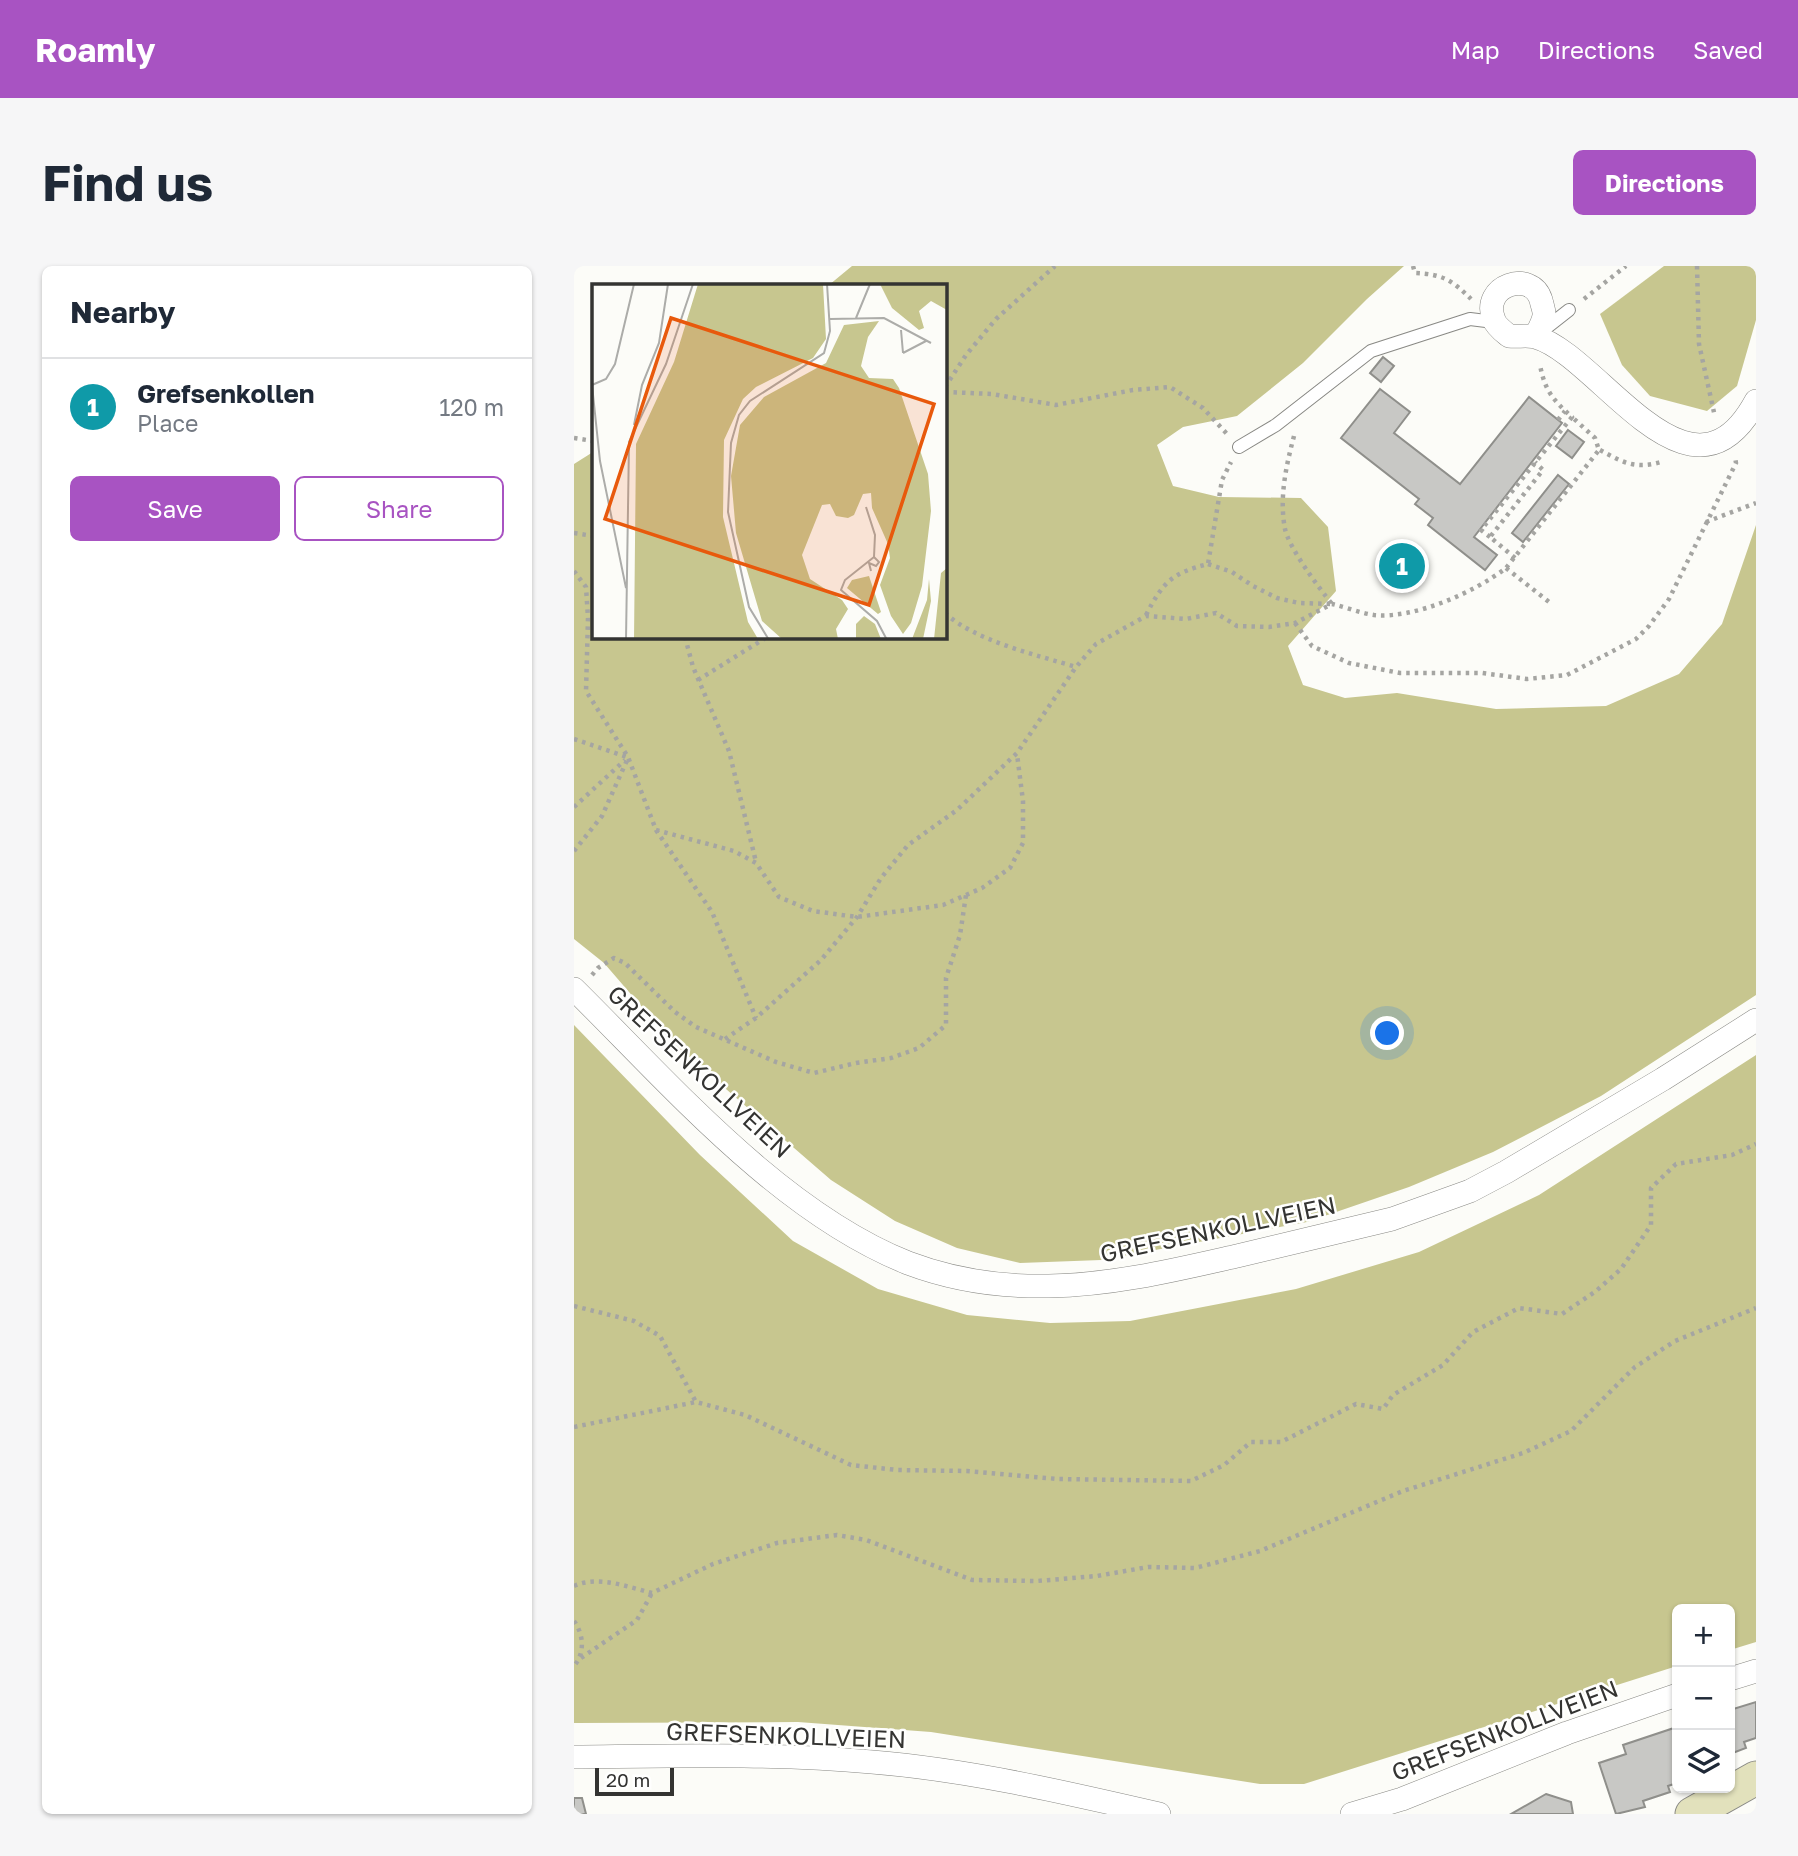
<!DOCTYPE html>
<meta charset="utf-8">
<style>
body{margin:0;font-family:"Golos Text",sans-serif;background:#f6f6f7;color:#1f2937}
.controls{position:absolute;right:21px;bottom:21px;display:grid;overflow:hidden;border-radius:10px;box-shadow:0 2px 5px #0004}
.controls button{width:63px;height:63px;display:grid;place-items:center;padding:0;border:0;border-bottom:2px solid #e0e1e3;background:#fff;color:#1f2937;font:35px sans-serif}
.scale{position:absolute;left:21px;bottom:18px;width:79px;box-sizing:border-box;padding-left:7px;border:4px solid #343432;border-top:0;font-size:19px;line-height:24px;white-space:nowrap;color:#343432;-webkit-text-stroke:5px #fffffe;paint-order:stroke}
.you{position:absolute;left:814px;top:768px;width:24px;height:24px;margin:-18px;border:5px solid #fff;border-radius:50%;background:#1a73e8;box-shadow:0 0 0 10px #1a73e833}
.badge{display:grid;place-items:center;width:46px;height:46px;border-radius:50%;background:#a853c2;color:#fff;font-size:23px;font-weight:700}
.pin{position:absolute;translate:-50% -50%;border:4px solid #fff;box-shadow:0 2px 7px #0006}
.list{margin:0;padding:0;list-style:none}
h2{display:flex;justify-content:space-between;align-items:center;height:91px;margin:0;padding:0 28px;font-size:30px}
h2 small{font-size:23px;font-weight:400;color:#747a83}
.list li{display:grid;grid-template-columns:46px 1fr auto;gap:21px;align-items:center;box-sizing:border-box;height:98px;padding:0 28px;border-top:2px solid #e0e1e3}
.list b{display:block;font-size:26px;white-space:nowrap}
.list p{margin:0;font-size:23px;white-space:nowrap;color:#747a83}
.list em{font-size:23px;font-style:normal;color:#747a83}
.actions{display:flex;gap:14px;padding:21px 28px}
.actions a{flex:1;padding:16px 0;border:2px solid #a853c2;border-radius:10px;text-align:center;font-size:24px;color:#a853c2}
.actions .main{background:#a853c2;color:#fff}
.icon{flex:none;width:38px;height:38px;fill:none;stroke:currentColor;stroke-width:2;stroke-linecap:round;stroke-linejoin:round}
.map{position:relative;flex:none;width:1182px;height:1548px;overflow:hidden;border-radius:10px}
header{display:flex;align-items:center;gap:42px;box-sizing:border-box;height:98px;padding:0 35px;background:#a853c2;color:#fff}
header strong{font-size:33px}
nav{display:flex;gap:38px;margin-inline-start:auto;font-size:24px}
.intro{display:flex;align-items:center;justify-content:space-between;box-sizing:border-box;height:168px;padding:0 42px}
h1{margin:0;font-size:49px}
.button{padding:18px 32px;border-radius:10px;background:#a853c2;color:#fff;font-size:24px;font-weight:700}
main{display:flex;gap:42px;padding:0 42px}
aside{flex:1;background:#fff;border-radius:10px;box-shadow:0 2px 5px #0004}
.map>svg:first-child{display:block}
.forest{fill:#c7c68f}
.building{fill:#c8c8c5;stroke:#8f8f8b;stroke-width:2}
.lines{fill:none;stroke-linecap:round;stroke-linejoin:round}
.lane-casing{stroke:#898985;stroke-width:14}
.street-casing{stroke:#898985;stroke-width:24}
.secondary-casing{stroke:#898985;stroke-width:35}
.path{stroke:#a5a5a2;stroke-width:4.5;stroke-dasharray:3.5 5;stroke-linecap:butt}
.lane{stroke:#fff;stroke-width:12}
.street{stroke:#fff;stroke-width:23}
.secondary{stroke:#e2e1bc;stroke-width:33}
.labels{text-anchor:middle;stroke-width:5;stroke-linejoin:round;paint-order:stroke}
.street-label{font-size:24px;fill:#343432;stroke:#fffffe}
.inset-road{fill:none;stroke:#acaca9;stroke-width:2}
.view{fill:#e8590c;fill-opacity:0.15;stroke:#e8590c;stroke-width:3.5}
.inset-edge{fill:none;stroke:#343432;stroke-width:3.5}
</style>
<header>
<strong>Roamly</strong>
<nav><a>Map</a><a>Directions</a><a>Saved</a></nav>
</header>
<div class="intro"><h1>Find us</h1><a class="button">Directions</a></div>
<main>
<aside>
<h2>Nearby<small></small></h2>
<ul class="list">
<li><span class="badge" style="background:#0f9aa8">1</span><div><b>Grefsenkollen</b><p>Place</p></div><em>120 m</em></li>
</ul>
<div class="actions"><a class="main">Save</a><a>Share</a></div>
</aside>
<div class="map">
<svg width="1182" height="1548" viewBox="0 0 1182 1548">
<rect width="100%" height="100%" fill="#fcfcf8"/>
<g class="forest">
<polygon points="278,0 830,0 793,33 729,97 663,150 609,161 583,179 599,220 645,231 727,232 754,261 762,325 714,380 729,419 771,432 823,427 922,443 1032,440 1105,408 1148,358 1182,259 1182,729 1027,830 919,886 835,921 733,956 527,994 446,997 383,982 321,955 257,914 99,777 30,697 0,673 0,198 19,186 19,371 371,371 371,19 255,19"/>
<polygon points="1090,0 1182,0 1182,54 1163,120 1133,145 1076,130 1048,99 1026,48"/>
<polygon points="0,759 126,889 219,975 304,1023 393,1049 476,1057 556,1055 722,1023 845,986 965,929 1182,789 1182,1376 1156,1384 1156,1343 1103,1343 1103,1400 730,1518 686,1518 357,1466 224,1456 0,1457"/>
</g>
<g class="building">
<polygon points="809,91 820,100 807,116 796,107"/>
<polygon points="806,123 836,146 820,167 886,218 955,131 988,157 900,271 923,289 911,304 854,259 859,252 841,238 845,233 767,172"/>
<polygon points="994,164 1010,176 998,192 982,180"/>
<polygon points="984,209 995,218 949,276 938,267"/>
<polygon points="1182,1436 1182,1472 1170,1476 1172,1482 1156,1488 1156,1444"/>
<polygon points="1103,1461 1103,1517 1094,1520 1096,1526 1069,1535 1071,1541 1042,1548 1025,1497 1052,1488 1049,1479"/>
<polygon points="972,1528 997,1536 999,1548 937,1548"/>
<polygon points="0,1532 8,1532 12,1548 0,1548"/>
</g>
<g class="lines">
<g class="lane-casing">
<g id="lane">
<polyline points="967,66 995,44"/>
<polyline points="665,181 702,159 797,85 896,53 920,56"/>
</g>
</g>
<g class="street-casing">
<g id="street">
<path d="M961,71c3,-6 8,-14 9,-21 1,-4 -2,-11 -3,-16 -9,-31 -61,-15 -47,20 2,6 10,12 15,16 8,1 19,-1 26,1 64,17 155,186 221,64"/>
<path d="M0,723c97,96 206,223 334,274 45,17 93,24 141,23 64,-1 126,-16 188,-30 52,-12 103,-25 155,-37l78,-28 36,-19 157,-93 93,-59"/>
<polyline points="1156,1413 1182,1405"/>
<path d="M0,1491c99,-1 198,-4 298,5 97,8 192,30 287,52"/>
<polyline points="778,1548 828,1533 993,1467 1103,1429"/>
</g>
</g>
<g class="secondary-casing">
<polyline id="secondary" points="1118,1548 1182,1512"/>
</g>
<g class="path">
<path d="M839,0l2,7c27,1 37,7 56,26"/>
<polyline points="1123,0 1125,78 1141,151"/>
<polyline points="1010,33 1052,0"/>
<polyline points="371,121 392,89 422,53 481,0"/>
<polyline points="371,126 418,128 482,139 559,124 596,121 629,142 654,169"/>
<polyline points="984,154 991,145"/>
<path d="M720,170c-8,30 -15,62 -9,93 4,19 34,59 47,75"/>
<polyline points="0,172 19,175"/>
<path d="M1026,184c24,13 36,20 64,11"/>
<polyline points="1132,256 1182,237"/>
<polyline points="0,267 19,270"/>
<path d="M916,271l-9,-7 91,-113c-19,-17 -27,-26 -32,-52"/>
<polyline points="941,292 916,271 969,204 961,196"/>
<polyline points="634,298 658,306 679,320 703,332 725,337 757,338"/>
<polyline points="932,302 975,336"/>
<polyline points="0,305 12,321 14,352 12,425 54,491 82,564 138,646 182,752"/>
<path d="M371,347c30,28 92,42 131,54"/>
<path d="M572,349c17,-33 26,-42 62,-51l14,-84 9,-18"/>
<polyline points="721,357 738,380 775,397 826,407 908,407 953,413 993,409 1062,373 1075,360 1095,333 1162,197 1161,191"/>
<polyline points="111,371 119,401 155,485 182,596"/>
<polyline points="124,414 193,371"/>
<polyline points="0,473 53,491"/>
<polyline points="0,541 51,494"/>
<polyline points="82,564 160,585 182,597 205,631 239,645 283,651 369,639 408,622 436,602 449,577 449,535 443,488"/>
<polyline points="0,585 28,550 54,492"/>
<polyline points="18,709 24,702 40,692 51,697 101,746 122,761 202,796 240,807 282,797 317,792 345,782 372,759 372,712 386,669 392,629"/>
<path d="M151,773l31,-21 65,-58 36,-43 24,-39 27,-33 49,-35 60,-57 59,-86 20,-23 50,-28 40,3 30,-6 21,13 32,1 26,-4 37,-19c13,3 28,9 42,11 41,4 101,-23 132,-47l93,-118 -4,-12 -23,-21"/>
<polyline points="0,1040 60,1055 86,1070 122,1136"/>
<polyline points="0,1161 122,1136 171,1149 277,1199 323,1204 393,1205 484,1213 617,1215 650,1199 677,1176 707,1176 782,1138 809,1143 819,1129 869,1099 899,1066 945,1042 988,1048 1022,1025 1047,1003 1077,959 1077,922 1102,898 1158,889 1182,878"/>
<path d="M0,1320c24,-11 54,1 78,7l61,-29 64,-21 60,-8 29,5 106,40 65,1 60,-5 51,-9 47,1 65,-17 143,-60 120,-38 48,-22 64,-64 40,-26 81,-33"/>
<path d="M0,1355c10,14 11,32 0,45"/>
<polyline points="7,1392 63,1354 78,1327"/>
</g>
<use href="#lane" class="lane"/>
<use href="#street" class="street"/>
<use href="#secondary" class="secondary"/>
</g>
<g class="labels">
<g class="street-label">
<text transform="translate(125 806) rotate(43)" y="8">GREFSENKOLLVEIEN</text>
<text transform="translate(644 964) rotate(-12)" y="8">GREFSENKOLLVEIEN</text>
<text transform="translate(931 1465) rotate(-21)" y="8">GREFSENKOLLVEIEN</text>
<text transform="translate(212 1470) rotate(2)" y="8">GREFSENKOLLVEIEN</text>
</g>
</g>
<g transform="translate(18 18)">
<rect width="355" height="355" fill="#fcfcf8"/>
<path d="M106,0h125l3,55 -13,19 -57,29 -13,12 -19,41 -1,77 25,105 10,17 -124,1 2,-196 38,-82zM288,0h61l6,2v24l-16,-9 -12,10 5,17 -5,2 -27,-22zM287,37l-11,16 -7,29 8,12 24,1 6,9 29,86 3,37 -9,75 -11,37 -8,11 -12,-18 -11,-31 10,-27 -2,-14 -16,-36 -1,-15 -8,1 -9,21 -6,3 -12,-2 -6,-12 -8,1 -20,50 8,24 32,21 6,9 -12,20 2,10h-56l-20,-18 -26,-88 -5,-57 9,-51 24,-28 62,-34 18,-38zM355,284v71h-13l7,-66zM277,292l12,36 -3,2 -31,-26 5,-8zM337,295l2,22 -8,38h-11l15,-39zM272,332l11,8 6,15h-25v-15z" fill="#c7c68f"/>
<path class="inset-road" d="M264,34l14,-34M238,35l54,-1 47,25M309,46l2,23M311,69l23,-12M42,141l8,-40 17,-42 9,-59M274,223l9,28 -1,22 5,5 -3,4 -7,-3 2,8M282,273l-29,23 -4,10 36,31 10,19M34,304l-26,-127 -8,-76 14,-6 9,-15 19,-80M34,356l3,-198 37,-78 27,-80M177,356l-20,-33 -21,-95 3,-69 8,-28 11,-14 74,-48 6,-22 -3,-47"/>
<path class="view" d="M79,34l263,86 -65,201 -264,-86z"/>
<rect width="355" height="355" class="inset-edge"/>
</g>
</svg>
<div class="controls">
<button>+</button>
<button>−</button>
<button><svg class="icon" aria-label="layers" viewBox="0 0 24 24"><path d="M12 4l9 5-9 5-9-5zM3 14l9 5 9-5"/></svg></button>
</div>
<div class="scale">20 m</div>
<div class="you"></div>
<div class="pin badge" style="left:828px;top:300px;background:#0f9aa8">1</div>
</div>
</main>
